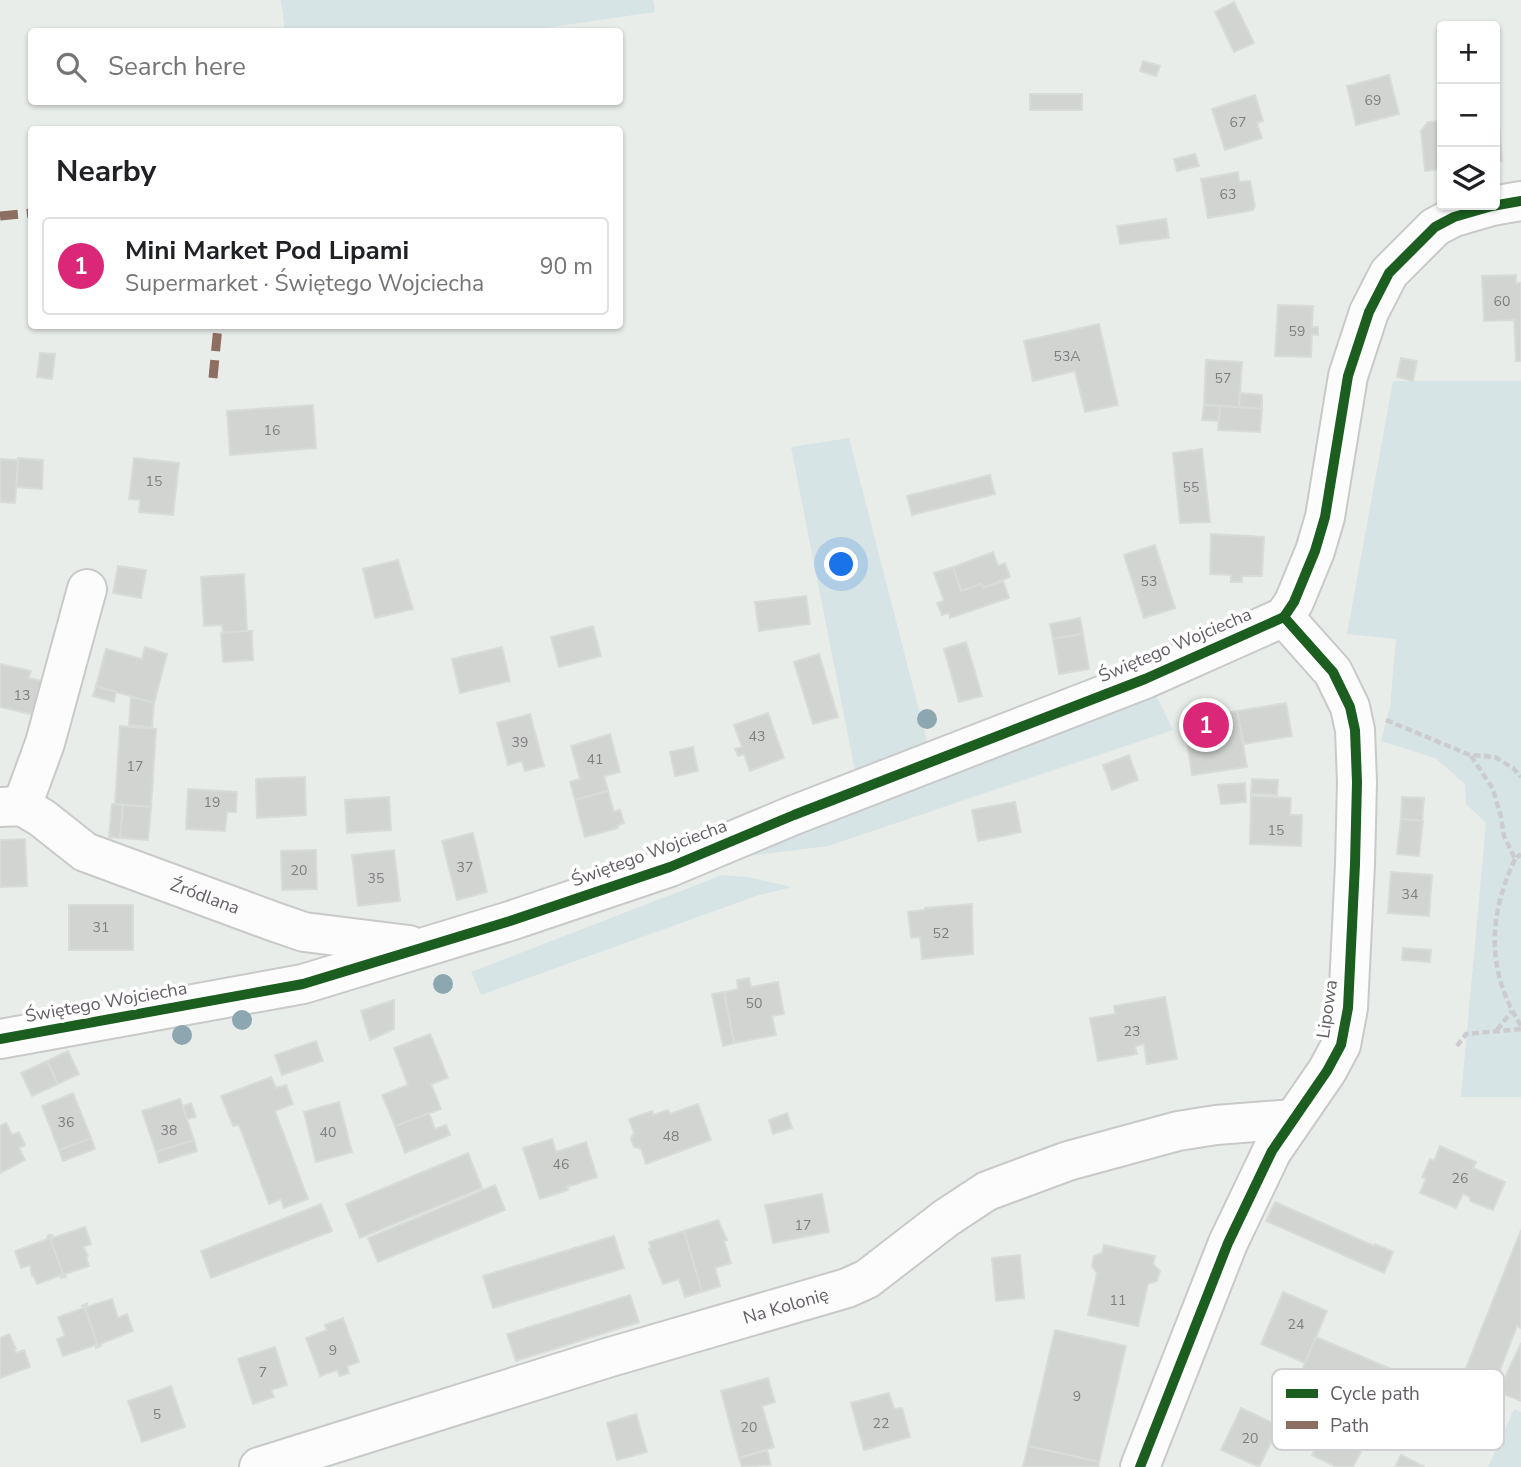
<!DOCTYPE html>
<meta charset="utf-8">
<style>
body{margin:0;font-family:"Nunito Sans",sans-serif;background:#f2f2f2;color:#202124}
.controls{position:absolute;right:21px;top:21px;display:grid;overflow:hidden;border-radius:7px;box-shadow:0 2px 5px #0004}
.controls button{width:63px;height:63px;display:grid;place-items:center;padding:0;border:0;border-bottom:2px solid #e0e0e0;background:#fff;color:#202124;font:35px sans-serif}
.you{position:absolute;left:842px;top:565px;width:24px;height:24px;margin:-18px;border:5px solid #fff;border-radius:50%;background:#1a73e8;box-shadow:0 0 0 10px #1a73e833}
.badge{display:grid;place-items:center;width:46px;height:46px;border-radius:50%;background:#db2777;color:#fff;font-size:23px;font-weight:700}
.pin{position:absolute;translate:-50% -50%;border:4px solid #fff;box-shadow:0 2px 7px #0006}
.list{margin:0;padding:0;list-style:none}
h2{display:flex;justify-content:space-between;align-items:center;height:91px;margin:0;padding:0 28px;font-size:30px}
h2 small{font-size:23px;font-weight:400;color:#757577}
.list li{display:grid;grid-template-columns:46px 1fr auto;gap:21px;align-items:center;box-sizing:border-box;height:98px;margin:0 14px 14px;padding:0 14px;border:2px solid #e0e0e0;border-radius:7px}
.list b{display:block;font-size:26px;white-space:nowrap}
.list p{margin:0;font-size:23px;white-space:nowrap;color:#757577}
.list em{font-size:23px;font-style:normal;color:#757577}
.icon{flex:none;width:38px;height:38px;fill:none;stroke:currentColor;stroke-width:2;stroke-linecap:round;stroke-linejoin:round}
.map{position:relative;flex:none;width:1521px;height:1467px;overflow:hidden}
.search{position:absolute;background:#fff;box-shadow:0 2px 5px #0004;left:28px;top:28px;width:595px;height:77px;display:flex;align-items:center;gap:18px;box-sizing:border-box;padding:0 24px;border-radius:7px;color:#757577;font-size:26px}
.panel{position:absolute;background:#fff;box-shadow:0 2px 5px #0004;left:28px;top:126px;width:595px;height:203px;border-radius:7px}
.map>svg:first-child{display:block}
.green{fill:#d6e4e6}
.building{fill:#d1d4d1;stroke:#d8dcd8;stroke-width:2}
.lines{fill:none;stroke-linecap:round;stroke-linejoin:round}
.minor-casing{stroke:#c8c9c8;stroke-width:42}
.path{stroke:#cccccf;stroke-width:4.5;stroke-dasharray:7 3.5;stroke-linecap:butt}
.minor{stroke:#fcfcfc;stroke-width:38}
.quiet{stroke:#8d6e63;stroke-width:9;stroke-dasharray:18 9;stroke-linecap:butt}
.cycleway-casing{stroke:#fff;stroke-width:15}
.cycleway{stroke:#1b5e20;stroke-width:10}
.tree{fill:#8da7b0}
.labels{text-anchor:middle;stroke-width:7;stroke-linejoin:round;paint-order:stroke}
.number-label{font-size:14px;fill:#807e81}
.street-label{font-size:18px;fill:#645f65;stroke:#fff}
.key{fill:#fff;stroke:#d0cfd1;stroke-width:2}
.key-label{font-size:19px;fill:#645f65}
</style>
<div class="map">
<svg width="1521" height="1467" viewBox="0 0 1521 1467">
<rect width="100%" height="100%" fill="#e9ede9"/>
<g class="green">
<polygon points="281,0 653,0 655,12 517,32 285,32"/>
<polygon points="1393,381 1521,381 1521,1097 1461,1097 1486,823 1466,804 1465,784 1435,758 1381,741 1390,707 1396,639 1347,634"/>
<polygon points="849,438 928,745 855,771 791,447"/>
<polygon points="1156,695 1173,730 828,846 733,858"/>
<polygon points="722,875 748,877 792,887 759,895 481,995 471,972"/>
<polygon points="1514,1409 1521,1412 1521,1467 1488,1467"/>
</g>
<g class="building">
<polygon points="1234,2 1254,43 1234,52 1215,12"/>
<polygon points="1143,61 1160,66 1156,76 1140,71"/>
<polygon points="1389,75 1399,114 1356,125 1347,86"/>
<rect x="1030" y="94" width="52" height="16"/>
<polygon points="1255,95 1263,121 1257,123 1262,138 1225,150 1212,109"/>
<polygon points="1498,115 1502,161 1495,162 1495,116"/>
<polygon points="1442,121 1442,169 1425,171 1421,131 1428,122"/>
<polygon points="1195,154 1199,166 1177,171 1174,159"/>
<polygon points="1238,172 1239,182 1250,181 1255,206 1253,210 1208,218 1201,179"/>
<polygon points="1166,219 1169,238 1120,244 1117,226"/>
<polygon points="1516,275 1516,283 1521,283 1521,361 1516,361 1514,320 1484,321 1482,276"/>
<polygon points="1278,305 1313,306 1312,327 1318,327 1318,335 1312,334 1311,357 1275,356"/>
<polygon points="1099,324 1118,405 1085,412 1075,371 1033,381 1024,341"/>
<polygon points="40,353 55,354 52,379 37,377"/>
<polygon points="1401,358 1417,361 1413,381 1397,377"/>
<polygon points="1206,360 1242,362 1239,407 1204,405"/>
<polygon points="1240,393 1262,395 1262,409 1239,407"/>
<polygon points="313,405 316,448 230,455 227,411"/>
<polygon points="1204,405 1220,406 1219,421 1202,420"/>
<polygon points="1220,406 1262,409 1260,432 1218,430"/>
<polygon points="1202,449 1210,522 1180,523 1173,453"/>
<polygon points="18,458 43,460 42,489 16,487"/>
<polygon points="134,458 179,463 173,515 139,512 140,500 129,499"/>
<polygon points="0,459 18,460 15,503 0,502"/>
<polygon points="990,475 995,494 912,515 907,496"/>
<polygon points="1211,534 1264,537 1262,576 1242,576 1242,582 1231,582 1231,575 1210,574"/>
<polygon points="1155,545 1175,608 1144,618 1124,555"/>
<polygon points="993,552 998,566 1005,563 1010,577 983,588 981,584 961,591 953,567"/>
<polygon points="398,560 413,609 375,618 363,569"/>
<polygon points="118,566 146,570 141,598 113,593"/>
<polygon points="953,567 961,591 981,584 983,588 1003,581 1009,598 950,618 949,613 942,615 937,603 944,601 934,573"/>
<polygon points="244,574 247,631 223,633 222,625 204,626 201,577"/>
<polygon points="806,596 810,624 759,631 755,602"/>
<polygon points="1080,618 1083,634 1053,639 1050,624"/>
<polygon points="593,626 601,656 559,667 551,637"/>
<polygon points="247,631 252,631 253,660 223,662 221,633"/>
<polygon points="1083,634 1089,669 1059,674 1053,639"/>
<polygon points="966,642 982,696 959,702 944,649"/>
<polygon points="145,647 167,654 154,703 96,686 106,649 142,659"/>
<polygon points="502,647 510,681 460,693 452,659"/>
<polygon points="819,654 838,717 813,724 794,662"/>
<polygon points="0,664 31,671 29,678 46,682 39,716 0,707"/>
<polygon points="96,686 116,692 114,702 93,696"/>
<polygon points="131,697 154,703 152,727 129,725"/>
<polygon points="1286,703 1292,736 1244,744 1237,711"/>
<polygon points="1237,711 1247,767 1192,775 1184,721"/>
<polygon points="768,713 784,758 750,771 744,754 738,756 735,749 742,747 734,725"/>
<polygon points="530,714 544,766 525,771 522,761 508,765 497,723"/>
<polygon points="120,726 156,729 151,807 115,804"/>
<polygon points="610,734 620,772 604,776 608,791 575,800 570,782 580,779 571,746"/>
<polygon points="693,747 698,771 675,776 670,752"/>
<polygon points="1129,755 1138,780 1112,790 1103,765"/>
<polygon points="305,777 306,815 257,818 256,779"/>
<polygon points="1252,779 1278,780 1277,795 1251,794"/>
<polygon points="1245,783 1246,802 1221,804 1218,785"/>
<polygon points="188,789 237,792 236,812 227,812 225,831 186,829"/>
<polygon points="608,791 614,812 620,810 624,823 618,825 618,828 585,837 575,800"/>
<polygon points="1251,796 1291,798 1290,815 1302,815 1301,846 1250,844"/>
<polygon points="389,797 391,830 347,833 345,800"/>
<polygon points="1402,797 1424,798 1422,821 1401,819"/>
<polygon points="1015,802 1021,832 978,841 972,810"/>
<polygon points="112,804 123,805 120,838 109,837"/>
<polygon points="123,805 151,807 148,840 120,838"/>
<polygon points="1401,819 1423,821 1419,856 1397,854"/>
<polygon points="473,833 487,892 457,900 442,841"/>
<polygon points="25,839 27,886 0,887 0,840"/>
<polygon points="316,850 317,889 282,890 281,851"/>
<polygon points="394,850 400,901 358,906 352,855"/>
<polygon points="1391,872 1432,875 1429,916 1388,913"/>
<polygon points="972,904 973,954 922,959 920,937 911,938 908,912 925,910 925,908"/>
<rect x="69" y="905" width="64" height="45"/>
<polygon points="1403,948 1431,950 1430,962 1402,960"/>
<polygon points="749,978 751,987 778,982 784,1014 772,1016 776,1035 734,1043 724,992 738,989 737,980"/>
<polygon points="724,992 734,1043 723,1046 712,994"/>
<polygon points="1165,997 1177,1059 1147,1064 1144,1044 1135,1046 1137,1054 1098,1061 1090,1018 1115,1014 1114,1006"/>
<polygon points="394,1000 394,1029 370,1040 361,1011"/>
<polygon points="430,1034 448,1078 431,1084 441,1109 395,1126 382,1095 408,1085 394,1048"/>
<polygon points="316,1041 323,1061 282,1075 275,1055"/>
<polygon points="68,1051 79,1074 58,1084 47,1061"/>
<polygon points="47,1061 58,1084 32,1096 21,1073"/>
<polygon points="271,1077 276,1088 286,1085 293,1104 275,1111 308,1199 284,1208 281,1199 269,1204 239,1125 233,1126 221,1096"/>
<polygon points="73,1093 91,1138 59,1150 42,1106"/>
<polygon points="180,1099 194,1140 156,1152 142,1111"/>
<polygon points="339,1102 352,1152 316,1162 304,1112"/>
<polygon points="191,1103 196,1117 187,1119 183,1106"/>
<polygon points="698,1104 711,1140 646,1164 641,1149 634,1147 631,1139 634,1133 629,1119 652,1111 653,1115 668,1110 670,1114"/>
<polygon points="429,1113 435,1129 446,1125 450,1135 405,1153 395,1126"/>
<polygon points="787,1113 792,1128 773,1134 769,1120"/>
<polygon points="6,1123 12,1135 19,1132 25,1145 19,1148 25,1160 0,1173 0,1126"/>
<polygon points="91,1138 95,1149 63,1161 59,1150"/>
<polygon points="552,1139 556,1152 586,1142 597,1177 567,1187 568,1190 540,1199 523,1148"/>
<polygon points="194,1140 197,1151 159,1163 156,1152"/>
<polygon points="1440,1146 1476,1162 1473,1168 1505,1182 1493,1210 1470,1201 1470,1197 1463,1194 1456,1208 1420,1193 1426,1179 1422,1177 1430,1159 1434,1161"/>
<polygon points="468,1153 482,1188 360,1238 346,1204"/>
<polygon points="495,1185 505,1210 378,1262 368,1238"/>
<polygon points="822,1194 829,1232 773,1243 765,1205"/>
<polygon points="1275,1202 1374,1246 1375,1244 1393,1252 1384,1273 1266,1221"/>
<polygon points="321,1204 332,1231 211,1278 201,1251"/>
<polygon points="718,1220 727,1240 724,1241 731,1263 715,1268 720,1286 702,1292 684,1231"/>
<polygon points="85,1227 91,1244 83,1247 88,1256 86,1257 89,1266 65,1274 66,1277 64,1277 49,1235 52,1235 52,1238"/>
<polygon points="1521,1230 1521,1328 1517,1326 1494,1386 1464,1373"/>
<polygon points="684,1231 702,1292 685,1297 679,1279 663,1284 649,1249 651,1248 649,1242"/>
<polygon points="49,1235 64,1277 61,1278 61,1275 37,1284 33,1275 32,1276 30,1265 21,1268 15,1251 48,1239 47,1237"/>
<polygon points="614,1236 624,1268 493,1308 483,1276"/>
<polygon points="1104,1245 1155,1256 1153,1264 1160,1271 1157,1281 1148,1284 1138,1326 1088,1315 1097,1273 1092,1266 1094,1256 1102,1253"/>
<polygon points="1020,1255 1024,1298 996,1301 992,1258"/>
<polygon points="1283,1292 1327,1311 1305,1363 1261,1344"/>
<polygon points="630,1295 639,1322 516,1361 507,1334"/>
<polygon points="112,1299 118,1318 127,1314 133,1331 100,1344 101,1346 98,1347 84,1305 87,1304 87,1307"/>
<polygon points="84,1305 98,1347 96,1348 96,1345 63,1356 57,1339 65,1336 58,1317 84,1308 82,1306"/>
<polygon points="343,1318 359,1362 347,1366 349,1373 340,1376 337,1370 320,1376 306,1338 327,1330 325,1325"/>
<polygon points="1055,1330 1126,1346 1099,1462 1028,1446"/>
<polygon points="9,1334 16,1349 14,1349 16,1353 24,1350 30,1367 0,1378 0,1338"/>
<polygon points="1316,1337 1396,1371 1384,1397 1326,1372 1323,1379 1302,1370"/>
<polygon points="1521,1343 1521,1401 1498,1392"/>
<polygon points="275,1347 287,1385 271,1390 274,1397 253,1404 238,1359"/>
<polygon points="768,1378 775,1402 762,1406 774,1447 739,1458 721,1391"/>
<polygon points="171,1386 185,1427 142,1442 128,1401"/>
<polygon points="889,1393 894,1409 902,1408 910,1437 864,1450 851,1403"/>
<polygon points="1241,1408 1279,1426 1259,1467 1221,1450"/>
<polygon points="636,1414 647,1452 617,1460 607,1423"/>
<polygon points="1324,1429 1363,1448 1353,1467 1336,1467 1312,1455"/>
<polygon points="1028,1446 1099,1462 1098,1467 1023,1467"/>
<polygon points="767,1450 771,1465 742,1467 739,1458"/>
<polygon points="1401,1455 1425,1467 1395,1467"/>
</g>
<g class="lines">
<g class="minor-casing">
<g id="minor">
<polyline points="1284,617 1294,602 1315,551 1325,517 1348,376 1369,312 1389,273 1435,227 1454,217 1492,206 1521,201"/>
<polyline points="22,806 45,743 87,589"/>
<path id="s1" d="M0,807l22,-1 20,12 43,34 190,70 29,10 105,13"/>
<polyline points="0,1039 303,984 510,921 670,867 794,815 1145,679 1284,617"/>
<path id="s2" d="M259,1467l348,-109 240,-70 20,-9 79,-61 41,-27 81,-30 110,-30 38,-6 77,-6"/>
<polyline points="1140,1467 1228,1243 1272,1151 1327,1071 1341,1045 1348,1008 1355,864 1357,782 1355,730 1350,707 1333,672 1284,617"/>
</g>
</g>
<g class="path">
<polyline points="1386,720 1470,755 1495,757 1513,768 1521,777"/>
<polyline points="1471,756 1493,789 1501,817 1504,836 1515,859 1521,854"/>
<path d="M1515,859c-27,58 -29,111 6,167"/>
<polyline points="1497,1030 1512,1011"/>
<polyline points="1457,1046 1466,1034 1521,1029"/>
</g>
<use href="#minor" class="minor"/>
<g class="quiet">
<polyline points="0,216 32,213"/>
<polyline points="213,378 218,326"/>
</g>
<g class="cycleway-casing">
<g id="cycleway">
<polyline points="1284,617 1294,602 1315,551 1325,517 1348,376 1369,312 1389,273 1435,227 1454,217 1492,206 1521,201"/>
<polyline points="0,1039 303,984 510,921 670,867 794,815 1145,679 1284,617"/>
<polyline points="1140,1467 1228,1243 1272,1151 1327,1071 1341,1045 1348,1008 1355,864 1357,782 1355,730 1350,707 1333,672 1284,617"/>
</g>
</g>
<use href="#cycleway" class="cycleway"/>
</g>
<g class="tree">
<circle cx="927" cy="719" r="10"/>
<circle cx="443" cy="984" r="10"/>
<circle cx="242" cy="1020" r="10"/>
<circle cx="182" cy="1035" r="10"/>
</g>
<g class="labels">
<g class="number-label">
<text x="1373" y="105">69</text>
<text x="1238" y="127">67</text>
<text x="1228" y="199">63</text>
<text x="1502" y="306">60</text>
<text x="1297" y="336">59</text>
<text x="1067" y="361">53A</text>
<text x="1223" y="383">57</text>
<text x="272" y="435">16</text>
<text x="154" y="486">15</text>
<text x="1191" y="492">55</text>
<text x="1149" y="586">53</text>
<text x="22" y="700">13</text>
<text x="757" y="741">43</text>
<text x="520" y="747">39</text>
<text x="595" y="764">41</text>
<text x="135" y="771">17</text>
<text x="212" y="807">19</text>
<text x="1276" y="835">15</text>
<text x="465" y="872">37</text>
<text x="299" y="875">20</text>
<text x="376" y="883">35</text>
<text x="1410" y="899">34</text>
<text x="101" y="932">31</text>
<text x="941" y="938">52</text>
<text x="754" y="1008">50</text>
<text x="1132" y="1036">23</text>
<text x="66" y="1127">36</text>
<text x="169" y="1135">38</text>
<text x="328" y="1137">40</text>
<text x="671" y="1141">48</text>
<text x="561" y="1169">46</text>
<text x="1460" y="1183">26</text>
<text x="803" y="1230">17</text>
<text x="1118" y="1305">11</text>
<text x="1296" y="1329">24</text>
<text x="333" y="1355">9</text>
<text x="263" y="1377">7</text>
<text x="1077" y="1401">9</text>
<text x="157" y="1419">5</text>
<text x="881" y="1428">22</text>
<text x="749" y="1432">20</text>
<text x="1250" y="1443">20</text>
</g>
<g class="street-label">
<text transform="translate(1175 645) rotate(-23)" y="6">Świętego Wojciecha</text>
<text transform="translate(649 853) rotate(-20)" y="6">Świętego Wojciecha</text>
<text dy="6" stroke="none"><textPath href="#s1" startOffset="228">Źródlana</textPath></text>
<text transform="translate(106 1002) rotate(-10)" y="6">Świętego Wojciecha</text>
<text transform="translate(1327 1009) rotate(-82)" y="6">Lipowa</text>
<text dy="6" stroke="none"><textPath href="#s2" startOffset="551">Na Kolonię</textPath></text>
</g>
</g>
<rect x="1272" y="1369" width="232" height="81" rx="10" class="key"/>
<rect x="1286" y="1389" width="32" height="9" fill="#1b5e20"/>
<rect x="1286" y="1421" width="32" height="8" fill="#8d6e63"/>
<g class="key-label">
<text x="1330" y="1400">Cycle path</text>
<text x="1330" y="1432">Path</text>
</g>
</svg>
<div class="controls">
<button>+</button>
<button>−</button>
<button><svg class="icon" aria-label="layers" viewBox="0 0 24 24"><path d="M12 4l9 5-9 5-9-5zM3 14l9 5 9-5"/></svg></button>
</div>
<div class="you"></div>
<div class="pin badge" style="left:1206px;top:725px">1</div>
<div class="search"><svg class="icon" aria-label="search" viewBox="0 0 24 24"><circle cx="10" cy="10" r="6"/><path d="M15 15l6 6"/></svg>Search here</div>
<section class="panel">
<h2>Nearby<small></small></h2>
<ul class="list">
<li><span class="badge">1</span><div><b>Mini Market Pod Lipami</b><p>Supermarket · Świętego Wojciecha</p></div><em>90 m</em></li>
</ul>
</section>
</div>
